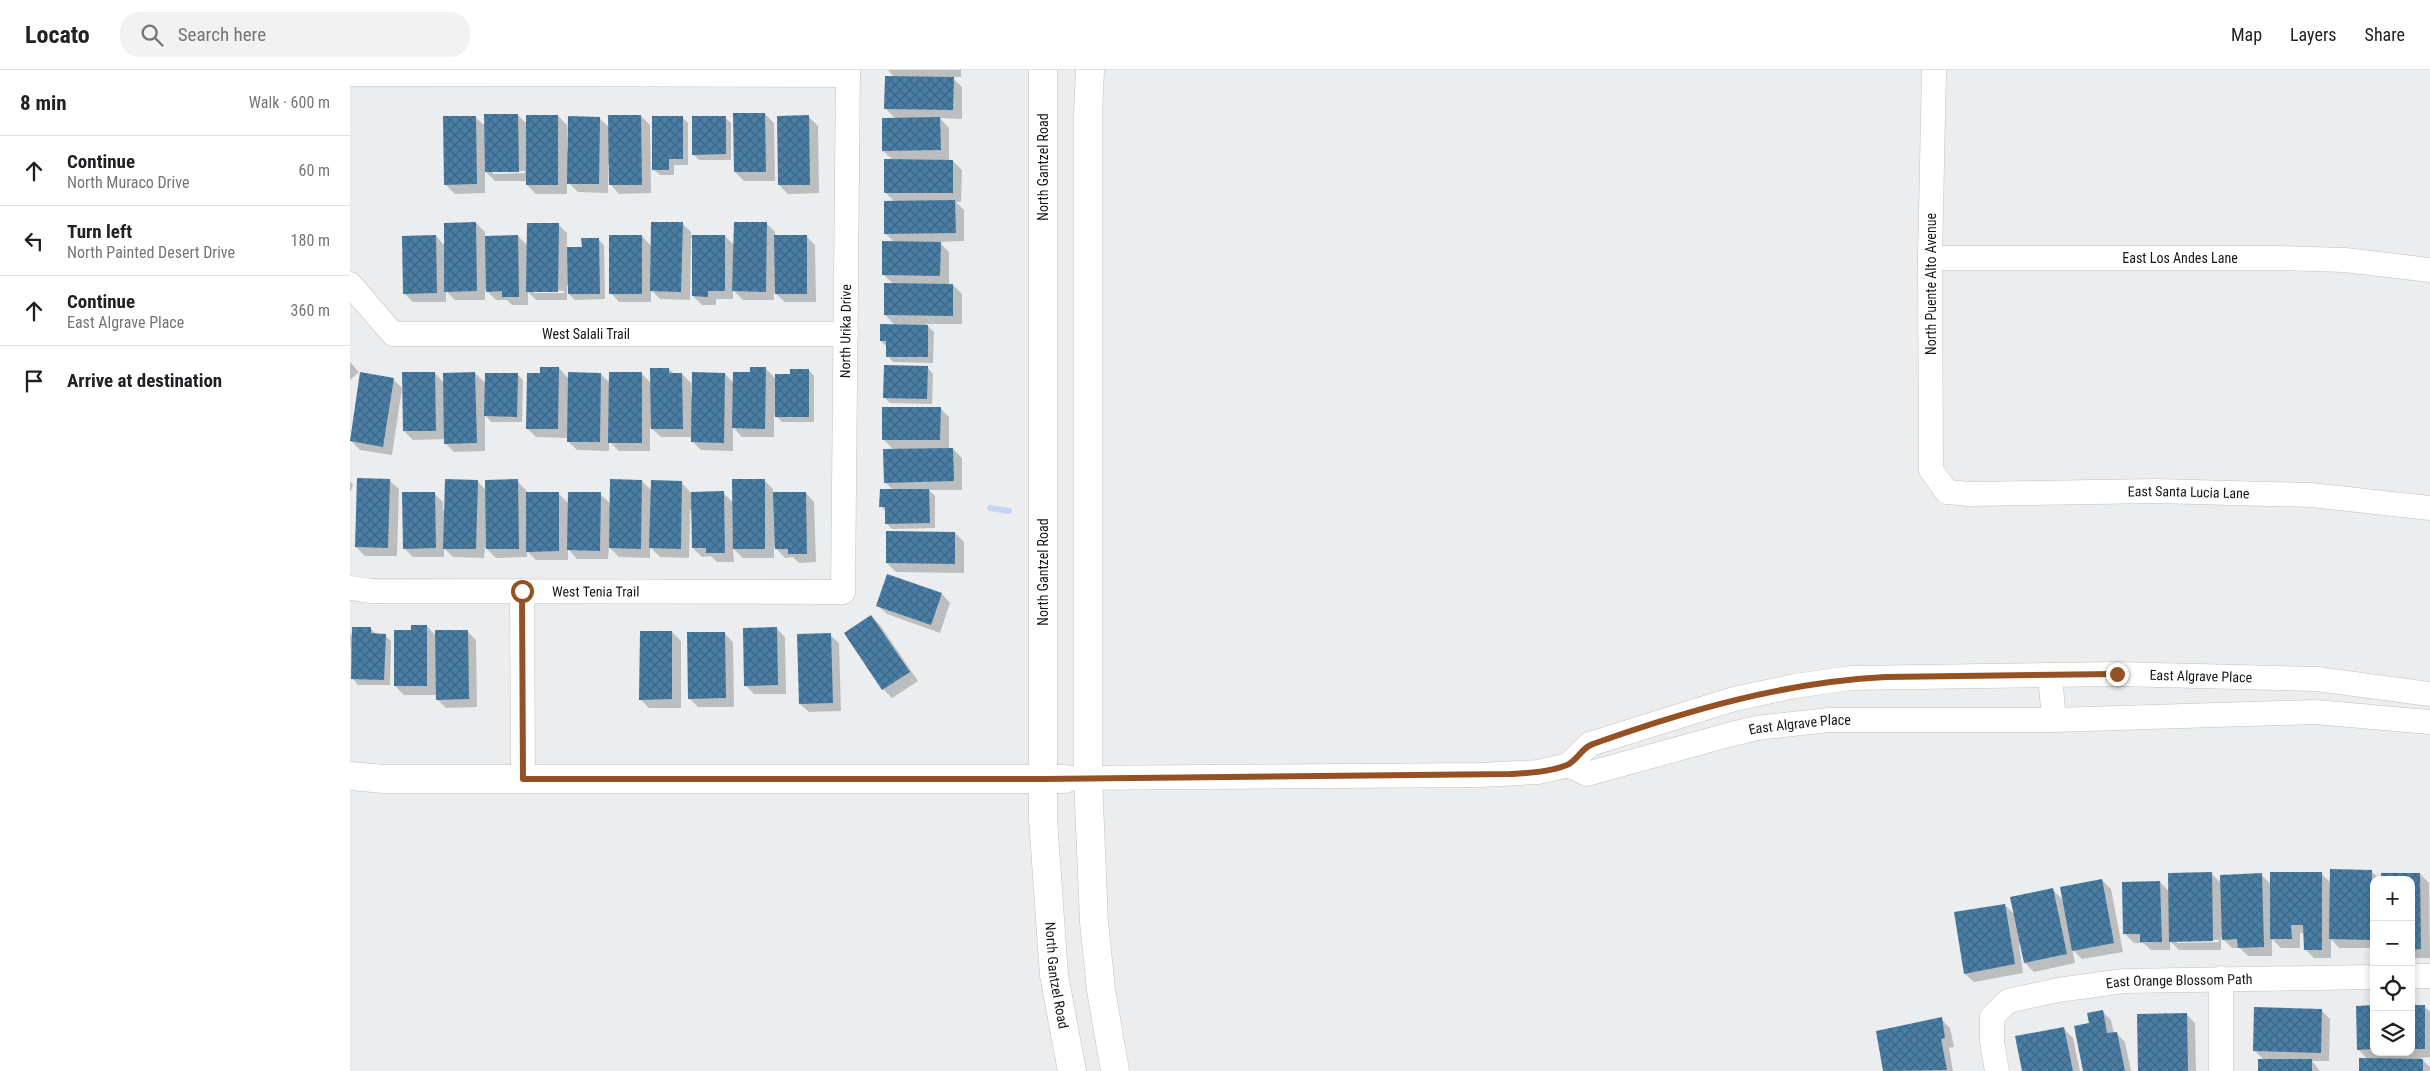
<!DOCTYPE html>
<meta charset="utf-8">
<style>
body{margin:0;font-family:"Roboto Condensed",sans-serif;background:#f2f2f2;color:#202124}
.controls{position:absolute;right:15px;bottom:15px;display:grid;overflow:hidden;border-radius:10px;box-shadow:0 2px 8px #0003}
.controls button{width:45px;height:45px;display:grid;place-items:center;padding:0;border:0;border-bottom:1px solid #e0e0e0;background:#fff;color:#202124;font:25px sans-serif}
.stop{position:absolute;width:15px;height:15px;margin:-11px;border:4px solid #955124;border-radius:50%;background:#fff}
.stop.end{background:#955124;border-color:#fff;box-shadow:0 1px 5px #0008}
.list{margin:0;padding:0;list-style:none}
h2{display:flex;justify-content:space-between;align-items:center;height:65px;margin:0;padding:0 20px;font-size:21px}
h2 small{font-size:16px;font-weight:400;color:#757577}
.list li{display:grid;grid-template-columns:32px 1fr auto;gap:15px;align-items:center;box-sizing:border-box;height:70px;padding:0 20px;border-top:1px solid #e0e0e0}
.list b{display:block;font-size:19px;white-space:nowrap}
.list p{margin:0;font-size:16px;white-space:nowrap;color:#757577}
.list em{font-size:16px;font-style:normal;color:#757577}
.icon{flex:none;width:28px;height:28px;fill:none;stroke:currentColor;stroke-width:2;stroke-linecap:round;stroke-linejoin:round}
.map{position:relative;flex:none;width:2080px;height:1001px;overflow:hidden}
header{display:flex;align-items:center;gap:30px;box-sizing:border-box;height:70px;padding:0 25px;background:#fff;border-bottom:1px solid #e0e0e0}
header strong{font-size:24px}
nav{display:flex;gap:28px;margin-inline-start:auto;font-size:18px}
.search{width:350px;height:45px;background:#f2f2f2;display:flex;align-items:center;gap:12px;box-sizing:border-box;padding:0 18px;border-radius:20px;color:#757577;font-size:19px}
main{display:flex}
aside{flex:1;background:#fff}
.map>svg:first-child{display:block}
.shadow{fill:#0003;fill-rule:evenodd}
.lines{fill:none;stroke-linecap:round;stroke-linejoin:round}
.stream{stroke:#c5d5f6;stroke-width:6}
.building{fill:url(#building-cross-hatch)}
.street-casing{stroke:#c0c1c2;stroke-width:25}
.secondary-casing{stroke:#c0c1c2;stroke-width:29}
.primary-casing{stroke:#c0c1c2;stroke-width:29}
.street{stroke:#fff;stroke-width:24}
.secondary{stroke:#fff;stroke-width:28}
.primary{stroke:#fff;stroke-width:28}
.route{stroke:#955124;stroke-width:6}
.labels{text-anchor:middle;stroke-width:5;stroke-linejoin:round;paint-order:stroke}
.street-label{font-size:14px;fill:#161617;stroke:#fff}
</style>
<header>
<strong>Locato</strong>
<div class="search"><svg class="icon" aria-label="search" viewBox="0 0 24 24"><circle cx="10" cy="10" r="6"/><path d="M15 15l6 6"/></svg>Search here</div>
<nav><a>Map</a><a>Layers</a><a>Share</a></nav>
</header>
<main>
<aside>
<h2>8 min<small>Walk · 600 m</small></h2>
<ul class="list">
<li><svg class="icon" aria-label="ahead" viewBox="0 0 24 24"><path d="M12 20V5M6 11l6-6 6 6"/></svg><div><b>Continue</b><p>North Muraco Drive</p></div><em>60 m</em></li>
<li><svg class="icon" aria-label="left" viewBox="0 0 24 24"><path d="M17 20v-9H6M10 6l-5 5 5 5"/></svg><div><b>Turn left</b><p>North Painted Desert Drive</p></div><em>180 m</em></li>
<li><svg class="icon" aria-label="ahead" viewBox="0 0 24 24"><path d="M12 20V5M6 11l6-6 6 6"/></svg><div><b>Continue</b><p>East Algrave Place</p></div><em>360 m</em></li>
<li><svg class="icon" aria-label="arrive" viewBox="0 0 24 24"><path d="M6 21V4h12l-3 4 3 4H6"/></svg><div><b>Arrive at destination</b></div></li>
</ul>
</aside>
<div class="map">
<svg width="2080" height="1001" viewBox="0 0 2080 1001">
<defs>
<pattern id="building-cross-hatch" width="8" height="8" patternUnits="userSpaceOnUse" patternTransform="scale(1.25)"><rect width="8" height="8" fill="#4a7ea4"/><path d="M0 0l8 8M0 8l8-8" fill="none" stroke="#3d6685"/></pattern>
</defs>
<rect width="100%" height="100%" fill="#ebedee"/>
<g class="shadow">
<polygon points="538,0 611,0 611,7 602,7 612,17 612,49 590,48 599,58 599,91 603,91 612,100 611,132 606,132 614,140 614,171 589,172 599,182 599,215 603,215 612,224 612,254 576,254 584,262 583,293 543,292 538,286 537,277 531,271 545,255 535,245 543,214 533,204 545,173 536,164 545,132 535,122 543,90 533,81 546,49 536,39 545,8"/>
<polygon points="415,44 424,53 425,111 394,111 385,102"/>
<path d="M168,45l9,9 31,-8 9,9v26h2l30,-33 11,10 31,-12 9,9 1,68 -32,1 -8,-9 -1,-20h-2v28l-30,-1 -11,-11v13h-31l-9,-9v-4h-32l-10,-10v22l-30,1 -9,-9 29,-68 11,10zM143,101h32v2l-32,1z"/>
<polygon points="332,47 338,53 338,95 324,95 324,105 310,105 304,100"/>
<polygon points="375,47 381,53 381,90 349,90 343,84"/>
<polygon points="459,47 468,56 469,123 438,124 429,115"/>
<path d="M126,153l9,9v5l33,-1 10,10 30,-22 9,9v15h16l15,-9 6,6 1,54 -30,1 -6,-6v-9h-2v15h-31l-8,-8v13h-16l-5,-5h-11l-11,-11v11h-30l-9,-9v11h-33l-9,-9 32,-57 9,10zM184,220l30,1v2h-30z"/>
<polygon points="332,153 341,162 341,166 375,166 385,176 416,153 425,162 425,166 456,166 465,175 466,232 435,232 424,222 424,230 393,230 383,220 383,229 366,229 366,235 352,235 343,226 343,168 341,168 340,230 310,229 301,220 301,232 269,232 261,223 292,166 302,177"/>
<polygon points="0,292 9,302 0,310"/>
<polygon points="209,298 219,309 251,304 260,313 292,304 301,313 319,299 324,304 332,304 341,313 341,327 375,304 384,313 416,299 426,309 459,300 464,306 464,352 432,352 424,344 424,367 392,367 383,357 383,381 351,380 342,371 342,367 311,367 300,357 300,381 269,381 259,371 259,381 227,380 218,371 218,368 186,367 177,358 192,305"/>
<polygon points="578,298 583,304 582,334 540,333 534,327"/>
<polygon points="85,303 94,313 125,303 136,314 167,304 173,310 172,352 141,352 135,345 135,381 104,382 95,373 95,369 63,370 54,361"/>
<polygon points="43,309 52,318 42,385 10,380 1,371"/>
<polygon points="590,338 599,347 599,379 603,379 612,388 612,420 579,420 585,426 585,458 542,459 536,453 536,442 531,436 543,420 535,412 544,380 533,369"/>
<polygon points="414,410 423,419 423,424 456,423 464,432 466,492 449,493 443,487 435,488 424,476 424,488 393,488 383,478 384,492 367,492 361,486 352,487 343,478 342,440 340,440 339,488 310,487 300,477 300,488 269,487 259,477 258,489 227,489 218,479 218,490 186,490 177,481 177,487 146,488 135,477 134,488 103,487 94,478 94,487 63,487 54,478 84,423 93,432 93,440 95,440 127,411 136,420 167,411 176,420 176,424 208,423 219,434 250,424 261,434 292,411 302,421 332,413 341,423 373,423 384,433"/>
<polygon points="0,411 3,415 0,423"/>
<polygon points="40,411 49,419 47,486 15,486 6,477"/>
<polygon points="605,463 614,472 614,503 546,502 537,493"/>
<polygon points="592,524 600,533 590,563 537,544 528,536"/>
<polygon points="521,546 530,555 568,611 542,628 533,619 496,564"/>
<polygon points="77,556 86,566 117,561 126,570 127,637 96,638 87,629 87,625 54,625 45,616 62,562"/>
<polygon points="20,558 27,565 35,565 41,571 40,615 8,615 3,609 0,564 3,568"/>
<polygon points="426,558 435,567 436,624 404,624 395,615"/>
<polygon points="322,562 331,571 331,638 299,638 291,630"/>
<polygon points="374,563 383,572 384,637 348,637 339,628"/>
<polygon points="480,565 489,573 491,641 459,642 450,634"/>
<path d="M2021,801l9,9h-6v68h-35l-8,-9v19h-17l-9,-9v-16h-5v15h-19l-9,-9v17h-24l-8,-8h-8l-11,-11v13h-42l-9,-9v9h-19l-8,-7h-9l-9,-9 35,-52 10,10 41,-19 11,11 39,-9 10,9 50,-11 10,10zM1827,870h42v2l-42,1z"/>
<polygon points="2070,804 2079,813 2080,888 2061,888 2061,810"/>
<polygon points="1752,810 1761,819 1773,882 1732,889 1722,879 1725,893 1684,902 1675,893 1671,874 1669,875 1673,903 1624,912 1615,904 1655,835 1665,845 1703,820 1714,831"/>
<polygon points="2061,936 2074,936 2080,942 2080,987 2070,988 2080,997 2080,1001 2010,1001 2018,990 2008,979 2024,937 2024,982 2061,982"/>
<polygon points="1971,940 1980,949 1979,991 1962,991 1970,1001 1909,1001 1914,990 1905,981"/>
<polygon points="1752,941 1761,950 1764,963 1766,963 1775,972 1781,1001 1734,1001"/>
<polygon points="1836,944 1845,953 1846,1001 1789,1001"/>
<polygon points="1591,949 1600,958 1604,977 1599,978 1603,1001 1534,1001 1527,962"/>
<polygon points="1714,959 1723,968 1730,1001 1673,1001"/>
</g>
<g class="lines">
<polyline class="stream" points="640,438 659,441"/>
</g>
<g class="building">
<polygon points="535,6 604,7 603,40 534,39"/>
<polygon points="383,43 415,43 416,102 384,102"/>
<polygon points="134,44 168,44 169,102 135,102"/>
<rect x="176" y="45" width="32" height="70"/>
<polygon points="258,45 291,45 292,115 259,115"/>
<polygon points="459,45 460,115 428,115 427,46"/>
<polygon points="93,46 126,46 127,114 94,115"/>
<polygon points="218,46 250,47 249,114 217,114"/>
<polygon points="302,46 333,46 333,89 319,89 319,100 302,100"/>
<polygon points="342,46 376,46 376,84 342,85"/>
<polygon points="590,47 591,80 532,81 532,48"/>
<polygon points="534,89 603,90 603,123 534,123"/>
<polygon points="605,130 606,163 534,164 534,131"/>
<polygon points="126,152 127,221 94,222 94,153"/>
<polygon points="301,152 333,152 331,222 300,221"/>
<polygon points="384,152 417,152 416,222 382,221"/>
<polygon points="177,153 209,153 208,222 176,222"/>
<polygon points="86,165 87,223 53,224 52,166"/>
<polygon points="168,165 169,227 152,227 152,221 136,222 135,166"/>
<rect x="259" y="165" width="33" height="59"/>
<polygon points="342,165 375,165 375,221 358,221 358,227 342,226"/>
<polygon points="424,165 457,165 457,224 425,224"/>
<polygon points="231,168 249,168 250,224 218,224 217,177 232,177"/>
<polygon points="532,171 591,172 590,206 532,205"/>
<polygon points="534,213 603,214 603,246 534,245"/>
<polygon points="530,254 578,255 578,287 536,287 536,271 530,271"/>
<polygon points="534,295 578,296 577,329 533,328"/>
<polygon points="190,297 209,297 208,359 176,359 177,303 190,303"/>
<polygon points="400,297 416,297 415,359 382,358 383,302 400,302"/>
<polygon points="300,298 319,298 319,303 332,303 333,359 301,359"/>
<polygon points="440,299 459,299 459,347 425,347 425,304 440,304"/>
<polygon points="10,302 44,308 33,377 0,371"/>
<polygon points="52,302 85,302 86,361 53,361"/>
<polygon points="125,302 127,373 94,374 93,303"/>
<polygon points="218,302 251,303 250,372 217,372"/>
<polygon points="259,302 292,302 292,373 258,373"/>
<polygon points="342,302 375,303 374,373 341,372"/>
<polygon points="135,303 168,303 167,347 134,346"/>
<polygon points="532,337 591,337 590,370 532,370"/>
<polygon points="603,378 604,411 534,413 533,379"/>
<polygon points="7,408 40,409 38,478 5,477"/>
<polygon points="95,409 128,410 126,479 93,479"/>
<polygon points="168,409 169,479 136,479 135,410"/>
<polygon points="260,409 292,410 291,479 259,478"/>
<polygon points="382,409 415,409 415,479 383,479"/>
<polygon points="301,410 332,411 331,479 299,478"/>
<polygon points="530,419 579,419 580,453 535,454 535,437 529,437"/>
<polygon points="374,421 375,483 356,483 356,478 342,478 341,422"/>
<polygon points="52,422 85,422 86,478 53,479"/>
<polygon points="176,422 209,422 209,481 176,482"/>
<polygon points="218,422 251,422 250,481 217,480"/>
<polygon points="423,422 456,422 457,484 438,484 438,479 425,479"/>
<polygon points="536,461 605,462 605,494 536,493"/>
<polygon points="537,504 592,523 581,555 526,536"/>
<polygon points="521,545 560,602 532,620 494,563"/>
<polygon points="61,555 77,555 77,616 44,616 44,560 61,560"/>
<polygon points="2,557 21,557 21,563 36,564 34,610 1,609"/>
<polygon points="427,557 428,615 394,616 393,558"/>
<polygon points="85,560 118,560 119,629 86,630"/>
<polygon points="290,561 322,561 322,629 289,630"/>
<polygon points="337,562 375,562 376,628 338,629"/>
<polygon points="481,563 483,633 449,634 447,564"/>
<polygon points="1980,799 2022,800 2020,870 1979,869"/>
<polygon points="1862,802 1863,871 1819,872 1818,803"/>
<polygon points="1920,802 1972,802 1972,880 1954,880 1953,855 1941,855 1942,869 1920,869"/>
<polygon points="1912,803 1914,877 1888,878 1887,869 1872,870 1870,805"/>
<polygon points="2031,803 2070,803 2071,879 2061,880 2061,810 2031,810"/>
<polygon points="1752,809 1764,873 1722,881 1710,817"/>
<polygon points="1810,811 1812,872 1790,872 1790,864 1773,864 1772,812"/>
<polygon points="1703,818 1717,884 1674,893 1660,827"/>
<polygon points="1655,834 1665,894 1614,904 1604,842"/>
<polygon points="2024,935 2024,979 2007,980 2006,936"/>
<rect x="2061" y="935" width="14" height="44"/>
<polygon points="1904,937 1972,939 1971,983 1903,981"/>
<polygon points="1753,940 1757,963 1767,962 1775,1001 1733,1001 1724,956 1739,953 1737,943"/>
<polygon points="1837,943 1838,1001 1788,1001 1787,944"/>
<polygon points="1592,947 1595,968 1591,969 1597,1000 1533,1001 1526,961"/>
<polygon points="1714,957 1723,1001 1672,1001 1665,966"/>
<polygon points="2009,988 2073,989 2073,1001 2009,1001"/>
<rect x="1908" y="989" width="54" height="12"/>
</g>
<g class="lines">
<g class="street-casing">
<g id="street">
<path id="s1" d="M1584,0l-4,188 1,212 16,22 23,2 186,-3 155,4 119,13"/>
<polyline points="0,4 498,5"/>
<path id="s2" d="M1580,188h346l69,2 85,10"/>
<path id="s3" d="M0,214l43,50h453"/>
<path id="s4" d="M0,518l21,3 472,1 5,-522"/>
<polyline points="172,521 173,709"/>
<polyline points="1700,605 1704,650"/>
<path id="s5" d="M1218,695l19,9 141,-39 29,-7 72,-8h225l261,-8 115,10"/>
<path id="s6" d="M721,708l409,-3 58,-3 30,-7 22,-21 144,-45 61,-13 56,-8 266,-4 200,5 113,15"/>
<polyline points="2061,906 2080,906"/>
<polyline points="1871,908 1871,1001"/>
<path id="s7" d="M1647,1001l-5,-29v-25l16,-16 50,-11 66,-9 250,-4"/>
</g>
</g>
<g class="secondary-casing">
<polyline id="secondary" points="0,706 34,709 715,709"/>
</g>
<g class="primary-casing">
<g id="primary">
<path id="s8" d="M693,0v749l11,156 18,96"/>
<polyline points="740,0 738,44 738,708 744,852 751,920 765,1001"/>
</g>
</g>
<use href="#street" class="street"/>
<use href="#secondary" class="secondary"/>
<use href="#primary" class="primary"/>
</g>
<g class="lines">
<path class="route" d="M172,521l1,188h520l467,-5c18,-1 40,-2 57,-9 10,-4 15,-18 26,-21 95,-34 192,-62 293,-67l231,-3"/>
</g>
<g class="labels">
<g class="street-label">
<text transform="translate(693 97) rotate(-90)" y="5">North Gantzel Road</text>
<text dy="5" stroke="none"><textPath href="#s2" startOffset="250">East Los Andes Lane</textPath></text>
<text transform="translate(1581 214) rotate(-90)" y="5">North Puente Alto Avenue</text>
<text dy="5" stroke="none"><textPath href="#s4" startOffset="754">North Urika Drive</textPath></text>
<text dy="5" stroke="none"><textPath href="#s3" startOffset="259">West Salali Trail</textPath></text>
<text dy="5" stroke="none"><textPath href="#s1" startOffset="669">East Santa Lucia Lane</textPath></text>
<text transform="translate(693 502) rotate(-90)" y="5">North Gantzel Road</text>
<text dy="5" stroke="none"><textPath href="#s4" startOffset="246">West Tenia Trail</textPath></text>
<text dy="5" stroke="none"><textPath href="#s6" startOffset="1148">East Algrave Place</textPath></text>
<text dy="5" stroke="none"><textPath href="#s5" startOffset="240">East Algrave Place</textPath></text>
<text dy="5" stroke="none"><textPath href="#s8" startOffset="906">North Gantzel Road</textPath></text>
<text dy="5" stroke="none"><textPath href="#s7" startOffset="250">East Orange Blossom Path</textPath></text>
</g>
</g>
</svg>
<div class="controls">
<button>+</button>
<button>−</button>
<button><svg class="icon" aria-label="locate" viewBox="0 0 24 24"><circle cx="12" cy="12" r="6"/><path d="M12 2v4M12 18v4M2 12h4M18 12h4"/></svg></button>
<button><svg class="icon" aria-label="layers" viewBox="0 0 24 24"><path d="M12 4l9 5-9 5-9-5zM3 14l9 5 9-5"/></svg></button>
</div>
<div class="stop" style="left:172px;top:521px"></div>
<div class="stop end" style="left:1767px;top:604px"></div>
</div>
</main>
